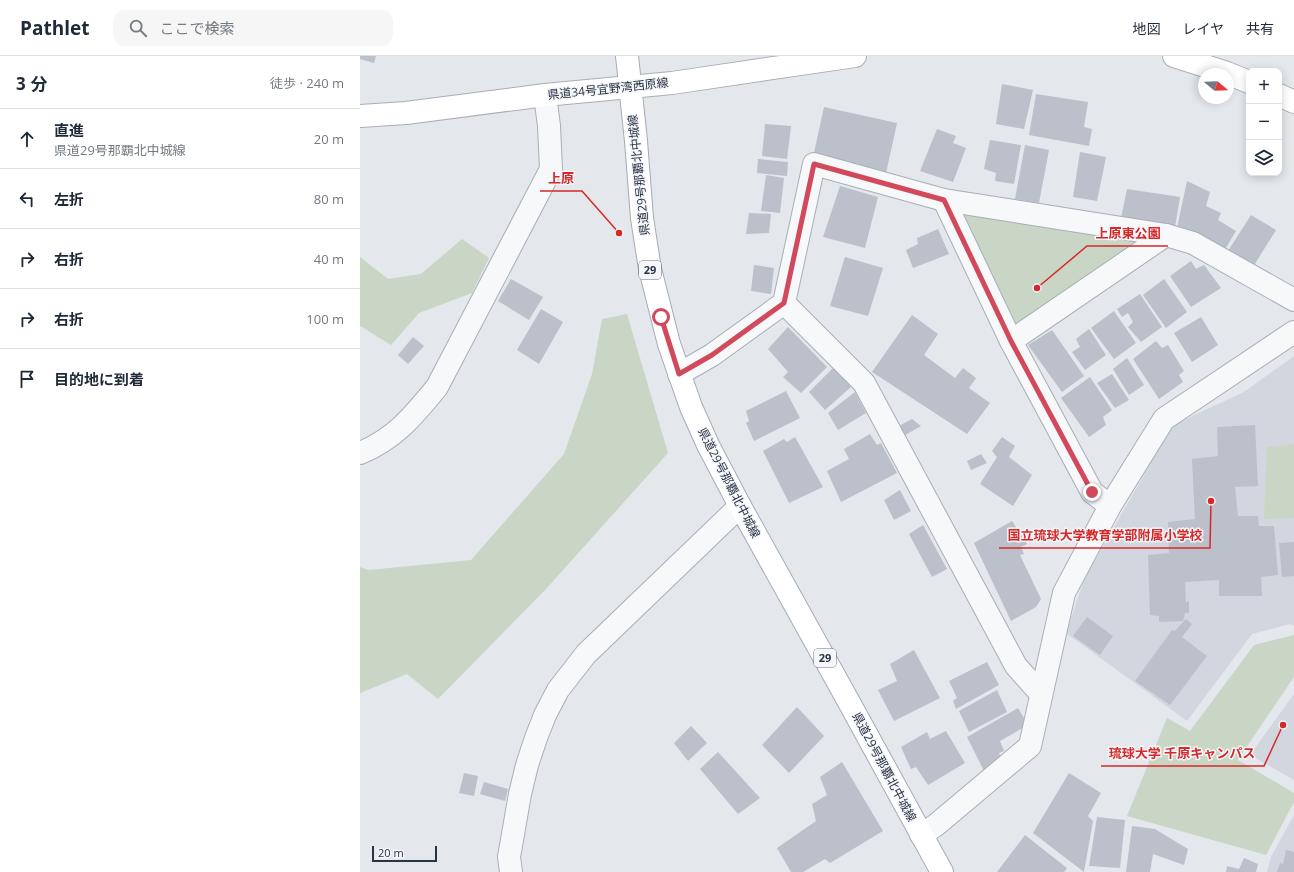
<!DOCTYPE html>
<html lang="ja">
<meta charset="utf-8">
<style>
body{margin:0;font-family:"Open Sans","Noto Sans JP",sans-serif;background:#f6f6f7;color:#1f2937}
.controls{position:absolute;right:12px;top:12px;display:grid;overflow:hidden;border-radius:8px;box-shadow:0 2px 10px #0003}
.controls button{width:36px;height:36px;display:grid;place-items:center;padding:0;border:0;border-bottom:1px solid #e0e1e3;background:#fff;color:#1f2937;font:20px sans-serif}
.compass{position:absolute;left:838px;top:12px;width:36px;height:36px;border-radius:50%;background:#fff;box-shadow:0 2px 10px #0003;rotate:109deg}
.scale{position:absolute;left:12px;bottom:10px;width:65px;box-sizing:border-box;padding-left:4px;border:2px solid #2b3445;border-top:0;font-size:11px;line-height:14px;white-space:nowrap;color:#2b3445;-webkit-text-stroke:3px #f4f6f9;paint-order:stroke}
.stop{position:absolute;width:12px;height:12px;margin:-9px;border:3px solid #d1495b;border-radius:50%;background:#fff}
.stop.end{background:#d1495b;border-color:#fff;box-shadow:0 1px 4px #0008}
.list{margin:0;padding:0;list-style:none}
h2{display:flex;justify-content:space-between;align-items:center;height:52px;margin:0;padding:0 16px;font-size:17px}
h2 small{font-size:13px;font-weight:400;color:#747a83}
.list li{display:grid;grid-template-columns:26px 1fr auto;gap:12px;align-items:center;box-sizing:border-box;height:60px;padding:0 16px;border-top:1px solid #e0e1e3}
.list b{display:block;font-size:15px;white-space:nowrap}
.list p{margin:0;font-size:13px;white-space:nowrap;color:#747a83}
.list em{font-size:13px;font-style:normal;color:#747a83}
.icon{flex:none;width:22px;height:22px;fill:none;stroke:currentColor;stroke-width:2;stroke-linecap:round;stroke-linejoin:round}
.map{position:relative;flex:none;width:934px;height:816px;overflow:hidden}
header{display:flex;align-items:center;gap:24px;box-sizing:border-box;height:56px;padding:0 20px;background:#fff;border-bottom:1px solid #e0e1e3}
header strong{font-size:19px}
nav{display:flex;gap:22px;margin-inline-start:auto;font-size:14px}
.search{width:280px;height:36px;background:#f6f6f7;display:flex;align-items:center;gap:10px;box-sizing:border-box;padding:0 14px;border-radius:12px;color:#747a83;font-size:15px}
main{display:flex}
aside{flex:1;background:#fff}
.map>svg:first-child{display:block}
.built{fill:#d2d6de}
.green{fill:#c9d6c5}
.building{fill:#bbc0ca}
.lines{fill:none;stroke-linecap:round;stroke-linejoin:round}
.minor-casing{stroke:#a9aeb7;stroke-width:24}
.secondary-casing{stroke:#a9aeb7;stroke-width:24}
.primary-casing{stroke:#a3abb8;stroke-width:24}
.minor{stroke:#f7f8fa;stroke-width:22}
.secondary{stroke:#fff;stroke-width:22}
.primary{stroke:#fff;stroke-width:22}
.route{stroke:#d1495b;stroke-width:5}
.labels{text-anchor:middle;stroke-width:3;stroke-linejoin:round;paint-order:stroke}
.shield{fill:#f4f6f9;stroke:#676e7b;stroke-width:1}
.shield-label{font-size:11px;font-weight:bold;fill:#2b3445}
.street-label{font-size:12px;fill:#2b3445;stroke:#f4f6f9}
.leader{fill:none;stroke:#d62828;stroke-width:1.5}
.callout-dot{fill:#d62828;stroke:#f4f6f9;stroke-width:1.5}
.callout-label{font-size:13px;text-anchor:middle;font-weight:bold;fill:#d62828;stroke:#f4f6f9;stroke-width:3;stroke-linejoin:round;paint-order:stroke}
</style>
<header>
<strong>Pathlet</strong>
<div class="search"><svg class="icon" aria-label="search" viewBox="0 0 24 24"><circle cx="10" cy="10" r="6"/><path d="M15 15l6 6"/></svg>ここで検索</div>
<nav><a>地図</a><a>レイヤ</a><a>共有</a></nav>
</header>
<main>
<aside>
<h2>3 分<small>徒歩 · 240 m</small></h2>
<ul class="list">
<li><svg class="icon" aria-label="ahead" viewBox="0 0 24 24"><path d="M12 20V5M6 11l6-6 6 6"/></svg><div><b>直進</b><p>県道29号那覇北中城線</p></div><em>20 m</em></li>
<li><svg class="icon" aria-label="left" viewBox="0 0 24 24"><path d="M17 20v-9H6M10 6l-5 5 5 5"/></svg><div><b>左折</b></div><em>80 m</em></li>
<li><svg class="icon" aria-label="right" viewBox="0 0 24 24"><path d="M7 20v-9h11M14 6l5 5-5 5"/></svg><div><b>右折</b></div><em>40 m</em></li>
<li><svg class="icon" aria-label="right" viewBox="0 0 24 24"><path d="M7 20v-9h11M14 6l5 5-5 5"/></svg><div><b>右折</b></div><em>100 m</em></li>
<li><svg class="icon" aria-label="arrive" viewBox="0 0 24 24"><path d="M6 21V4h12l-3 4 3 4H6"/></svg><div><b>目的地に到着</b></div></li>
</ul>
</aside>
<div class="map">
<svg width="934" height="816" viewBox="0 0 934 816">
<rect width="100%" height="100%" fill="#e4e7ec"/>
<g class="built">
<polygon points="934,300 934,570 930,568 892,578 827,665 706,577 725,521 813,369 884,336"/>
<polygon points="934,638 934,724 890,699"/>
<polygon points="934,759 934,816 907,816 911,801"/>
</g>
<g class="green">
<polygon points="584,144 806,179 651,285"/>
<polygon points="102,183 129,202 112,237 59,257 31,289 0,270 0,201 28,223 61,218"/>
<polygon points="267,258 308,397 186,533 78,643 47,618 0,637 0,511 9,514 111,504 204,398 232,318 242,263"/>
<polygon points="934,388 934,462 904,463 907,391"/>
<polygon points="934,579 934,621 878,704 934,737 934,746 906,799 767,760 807,662 830,675 894,589"/>
</g>
<g class="building">
<polygon points="0,0 16,0 14,7 0,3"/>
<polygon points="642,28 673,34 664,73 636,68"/>
<polygon points="676,38 728,46 724,71 732,73 729,90 669,79"/>
<polygon points="464,51 537,67 525,122 452,106"/>
<polygon points="405,68 431,70 427,103 402,100"/>
<polygon points="577,73 596,80 593,87 606,92 593,126 560,115"/>
<polygon points="630,84 661,89 654,128 635,125 636,117 624,113"/>
<polygon points="665,89 689,94 679,147 655,143"/>
<polygon points="720,96 746,101 737,145 713,141"/>
<polygon points="398,103 428,106 427,120 397,117"/>
<polygon points="406,119 424,122 420,157 401,155"/>
<polygon points="827,125 850,136 846,150 861,157 858,164 876,175 863,197 817,172"/>
<polygon points="480,130 518,141 505,192 463,181"/>
<polygon points="767,133 820,141 815,171 761,162"/>
<polygon points="389,157 411,158 409,177 386,178"/>
<polygon points="891,159 916,174 893,211 868,195"/>
<polygon points="578,173 589,198 553,212 546,194 558,188 557,182"/>
<polygon points="485,201 523,212 508,260 470,250"/>
<polygon points="831,205 836,213 844,209 861,232 831,251 810,220"/>
<polygon points="394,209 414,212 411,238 391,235"/>
<polygon points="151,223 183,241 169,264 138,245"/>
<polygon points="804,223 827,256 806,272 783,239"/>
<polygon points="780,238 802,271 781,286 768,271 773,266 768,257 762,261 757,253"/>
<polygon points="181,253 203,266 179,308 157,294"/>
<polygon points="754,255 776,287 754,303 731,272"/>
<polygon points="552,259 578,278 564,299 595,322 603,312 616,322 609,332 630,347 607,378 512,316"/>
<polygon points="841,261 858,289 832,306 814,277"/>
<polygon points="428,271 467,311 441,337 423,321 428,316 408,293"/>
<polygon points="729,273 746,299 725,314 712,296 720,291 716,283"/>
<polygon points="692,274 724,320 702,336 668,289"/>
<polygon points="53,281 64,290 48,308 38,299"/>
<polygon points="796,285 802,292 808,289 824,315 819,319 823,326 799,343 773,303"/>
<polygon points="767,302 784,329 769,339 753,313"/>
<polygon points="474,311 491,331 465,354 449,336"/>
<polygon points="752,318 769,344 755,352 737,327"/>
<polygon points="730,321 752,354 743,361 746,369 729,381 701,342"/>
<polygon points="426,335 440,362 394,385 386,367 389,365 386,355"/>
<polygon points="495,336 506,357 478,374 468,357"/>
<polygon points="552,363 561,370 540,382 535,372"/>
<polygon points="895,369 898,430 875,431 878,460 898,460 899,470 914,470 918,519 901,521 902,540 859,540 859,524 825,526 826,546 829,545 829,557 825,557 823,565 799,566 799,560 790,559 788,499 809,497 808,466 835,463 832,403 858,400 857,371"/>
<polygon points="510,378 517,389 521,387 537,417 481,446 467,415 489,403 484,393"/>
<polygon points="435,381 463,431 429,447 403,395 424,383 427,386"/>
<polygon points="642,381 655,390 649,401 672,419 653,450 620,428 637,401 632,395"/>
<polygon points="621,398 627,407 611,414 607,405"/>
<polygon points="540,434 551,455 534,464 524,444"/>
<polygon points="652,465 667,488 661,491 664,498 660,499 681,543 676,551 651,565 614,487"/>
<polygon points="563,469 587,513 572,521 549,478"/>
<polygon points="934,486 934,520 922,521 919,487"/>
<polygon points="727,561 753,580 740,599 713,580"/>
<polygon points="826,563 832,568 822,581 847,600 810,649 775,625 812,574 815,575"/>
<polygon points="554,594 580,642 534,665 518,634 537,625 530,608"/>
<polygon points="627,606 639,629 596,653 593,645 597,642 589,625"/>
<polygon points="637,634 647,656 609,676 599,655"/>
<polygon points="437,651 464,680 429,717 402,689"/>
<polygon points="658,652 668,669 640,685 644,695 639,697 642,704 624,715 607,681"/>
<polygon points="331,670 347,687 328,705 314,687"/>
<polygon points="586,675 605,707 568,729 556,711 551,713 541,691 567,676 570,683"/>
<polygon points="358,696 400,742 378,758 340,713"/>
<polygon points="482,706 523,775 470,807 465,803 443,816 431,816 417,792 456,765 452,748 467,739 460,721"/>
<polygon points="104,717 118,720 114,740 99,737"/>
<polygon points="709,717 741,737 728,760 733,765 724,816 673,777"/>
<polygon points="124,726 148,733 145,745 120,738"/>
<polygon points="737,761 765,764 760,812 729,810"/>
<polygon points="772,770 795,773 828,793 824,809 793,798 790,816 766,816"/>
<polygon points="665,779 707,812 704,816 637,816"/>
<polygon points="926,794 934,796 934,816 917,816 920,807 923,808"/>
<polygon points="884,802 898,808 896,816 866,816 867,810 879,813"/>
</g>
<g class="lines">
<g class="minor-casing">
<g id="minor">
<polyline points="584,144 651,285 732,436 750,450"/>
<polyline points="806,179 833,187 934,244"/>
<polyline points="424,247 504,327 656,610 681,638"/>
<polyline points="319,318 352,299 424,247 454,108 584,144 806,179 651,285"/>
<path d="M0,397c35,-14 54,-38 77,-66l114,-218 -2,-43 -4,-31"/>
<polyline points="561,779 576,769 670,690 704,537 750,450 804,363 934,276"/>
<polyline points="151,816 149,801 160,738 167,709 176,682 185,659 198,634 226,598 380,450"/>
</g>
</g>
<g class="secondary-casing">
<g id="secondary">
<polyline points="814,0 867,17 889,26"/>
<polyline points="919,39 934,46"/>
<polyline points="0,60 46,57 185,39 312,27 495,0"/>
</g>
</g>
<g class="primary-casing">
<polyline id="primary" points="267,0 276,85 282,162 290,213 309,288 331,351 348,389 380,450 490,648 582,816"/>
</g>
<use href="#minor" class="minor"/>
<use href="#secondary" class="secondary"/>
<use href="#primary" class="primary"/>
</g>
<g class="lines">
<polyline class="route" points="301,261 319,318 352,299 424,247 454,108 584,144 651,285 732,436"/>
</g>
<g class="labels">
<g class="shield">
<rect x="279" y="205" width="22" height="18" rx="3"/>
<rect x="454" y="593" width="22" height="18" rx="3"/>
</g>
<g class="shield-label">
<text x="290" y="218">29</text>
<text x="465" y="606">29</text>
</g>
<g class="street-label">
<text transform="translate(248 33) rotate(-6)" y="4">県道34号宜野湾西原線</text>
<text transform="translate(279 119) rotate(-96)" y="4">県道29号那覇北中城線</text>
<text transform="translate(369 427) rotate(63)" y="4">県道29号那覇北中城線</text>
<text transform="translate(524 711) rotate(62)" y="4">県道29号那覇北中城線</text>
</g>
</g>
<path class="leader" d="M259 177L222 135H180M677 232L727 190H808M851 445L850 492H639M923 669L904 710H741"/>
<g class="callout-dot">
<circle cx="259" cy="177" r="4"/>
<circle cx="677" cy="232" r="4"/>
<circle cx="851" cy="445" r="4"/>
<circle cx="923" cy="669" r="4"/>
</g>
<g class="callout-label">
<text x="201" y="127">上原</text>
<text x="768" y="182">上原東公園</text>
<text x="745" y="484">国立琉球大学教育学部附属小学校</text>
<text x="822" y="702">琉球大学 千原キャンパス</text>
</g>
</svg>
<div class="controls">
<button>+</button>
<button>−</button>
<button><svg class="icon" aria-label="layers" viewBox="0 0 24 24"><path d="M12 4l9 5-9 5-9-5zM3 14l9 5 9-5"/></svg></button>
</div>
<svg class="compass" viewBox="-18 -18 36 36"><path d="M0-13l5 13h-10z" fill="#e53935"/><path d="M0 13l5-13h-10z" fill="#747a83"/></svg>
<div class="scale">20 m</div>
<div class="stop" style="left:301px;top:261px"></div>
<div class="stop end" style="left:732px;top:436px"></div>
</div>
</main>
